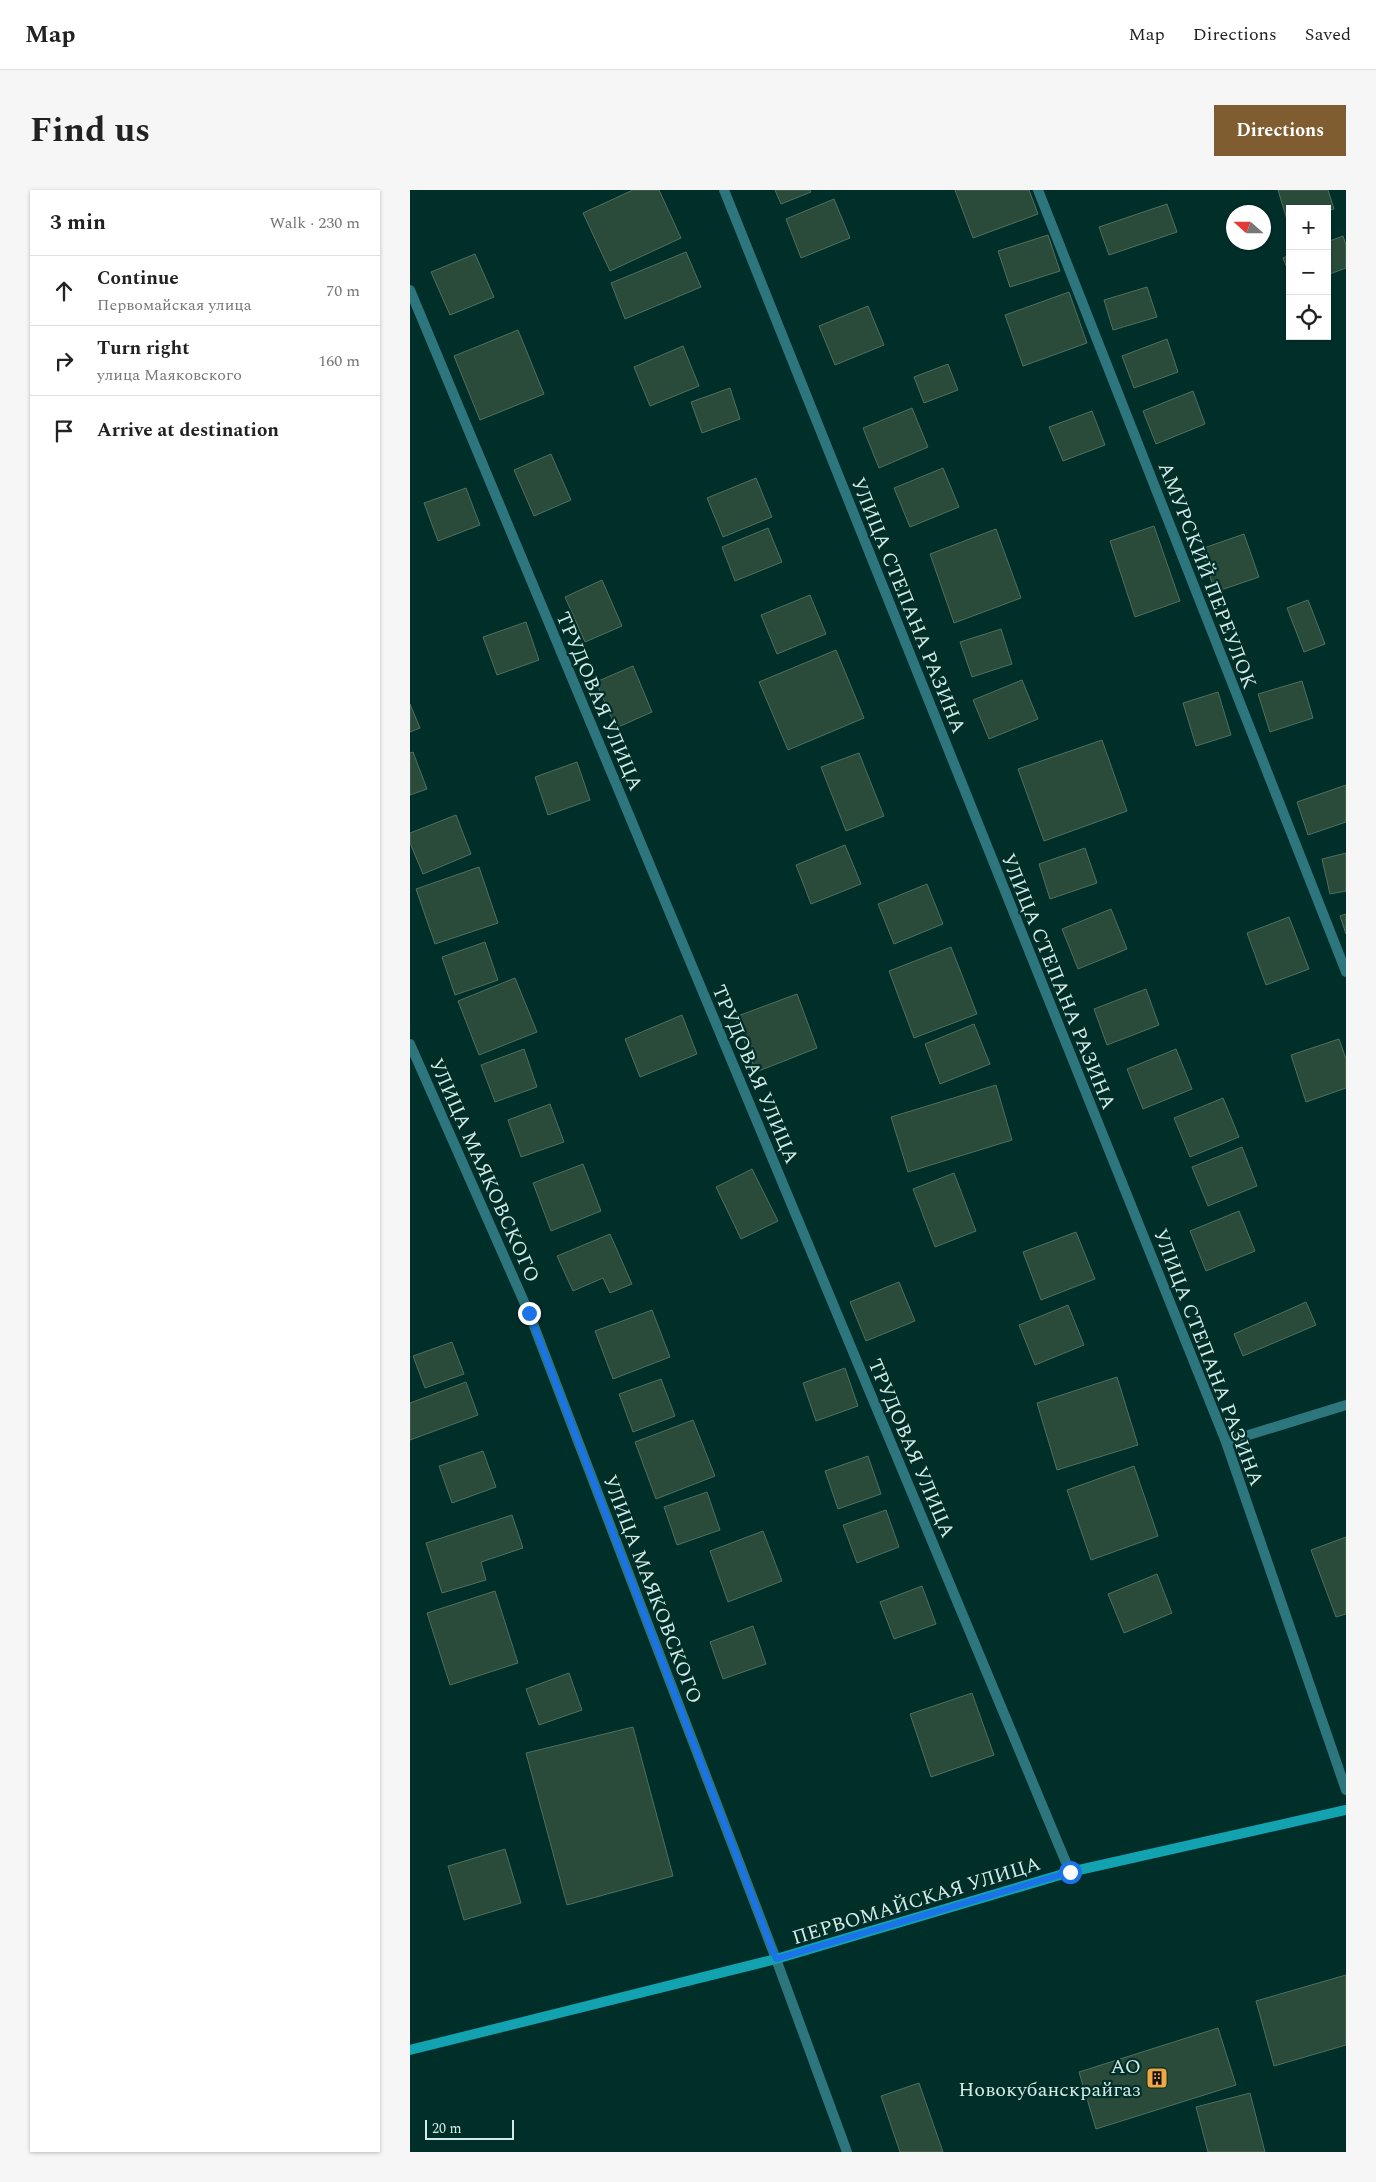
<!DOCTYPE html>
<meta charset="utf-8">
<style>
body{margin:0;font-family:Spectral,serif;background:#f6f6f6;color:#222}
.controls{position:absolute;right:15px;top:15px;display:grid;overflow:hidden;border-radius:0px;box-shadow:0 1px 4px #0004}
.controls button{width:45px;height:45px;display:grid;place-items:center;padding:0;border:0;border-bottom:1px solid #e0e0e0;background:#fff;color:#222;font:25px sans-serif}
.compass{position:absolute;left:816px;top:15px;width:45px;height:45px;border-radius:50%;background:#fff;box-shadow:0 1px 4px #0004;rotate:291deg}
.scale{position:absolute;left:15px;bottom:12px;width:89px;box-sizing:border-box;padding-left:5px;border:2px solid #d4eae6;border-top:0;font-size:14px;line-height:18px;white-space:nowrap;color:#d4eae6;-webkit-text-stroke:4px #002e29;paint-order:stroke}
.stop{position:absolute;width:15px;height:15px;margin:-11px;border:4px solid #1a73e8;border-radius:50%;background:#fff}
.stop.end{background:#1a73e8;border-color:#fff;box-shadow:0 1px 5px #0008}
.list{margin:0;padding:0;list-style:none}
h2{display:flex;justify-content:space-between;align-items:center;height:65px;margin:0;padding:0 20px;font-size:21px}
h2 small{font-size:16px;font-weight:400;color:#767676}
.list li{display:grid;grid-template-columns:32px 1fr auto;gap:15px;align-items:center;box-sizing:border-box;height:70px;padding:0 20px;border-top:1px solid #e0e0e0}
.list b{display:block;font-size:19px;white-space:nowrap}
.list p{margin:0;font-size:16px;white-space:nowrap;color:#767676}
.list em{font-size:16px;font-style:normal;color:#767676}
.icon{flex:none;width:28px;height:28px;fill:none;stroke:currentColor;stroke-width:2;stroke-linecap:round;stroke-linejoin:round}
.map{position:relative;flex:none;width:936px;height:1962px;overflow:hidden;border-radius:0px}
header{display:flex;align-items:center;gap:30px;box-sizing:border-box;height:70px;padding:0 25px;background:#fff;border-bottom:1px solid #e0e0e0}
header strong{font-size:24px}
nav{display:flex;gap:28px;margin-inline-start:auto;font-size:18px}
.intro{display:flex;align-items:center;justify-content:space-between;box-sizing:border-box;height:120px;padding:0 30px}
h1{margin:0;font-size:35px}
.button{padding:12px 22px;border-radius:0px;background:#7f5d30;color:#fff;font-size:18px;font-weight:700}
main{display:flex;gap:30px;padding:0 30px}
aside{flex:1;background:#fff;border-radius:0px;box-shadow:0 1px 4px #0004}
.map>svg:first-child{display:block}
.building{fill:#2a4b3a;stroke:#4f705e}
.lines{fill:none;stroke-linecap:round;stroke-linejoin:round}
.street{stroke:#2d767e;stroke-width:10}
.secondary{stroke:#12a2b0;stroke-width:10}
.route{stroke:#1a73e8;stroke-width:6}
.labels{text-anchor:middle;stroke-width:4.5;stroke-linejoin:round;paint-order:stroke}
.street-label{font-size:20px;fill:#d4eae6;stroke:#002e29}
.poi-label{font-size:20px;fill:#d4eae6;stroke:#002e29;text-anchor:end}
</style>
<header>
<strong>Map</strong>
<nav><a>Map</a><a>Directions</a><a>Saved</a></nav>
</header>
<div class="intro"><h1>Find us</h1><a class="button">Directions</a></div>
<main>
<aside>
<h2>3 min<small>Walk · 230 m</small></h2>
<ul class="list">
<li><svg class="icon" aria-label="ahead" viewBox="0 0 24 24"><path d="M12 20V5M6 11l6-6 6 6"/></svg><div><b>Continue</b><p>Первомайская улица</p></div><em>70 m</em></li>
<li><svg class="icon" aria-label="right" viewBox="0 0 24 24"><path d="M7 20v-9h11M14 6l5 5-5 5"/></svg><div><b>Turn right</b><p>улица Маяковского</p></div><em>160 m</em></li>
<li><svg class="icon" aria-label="arrive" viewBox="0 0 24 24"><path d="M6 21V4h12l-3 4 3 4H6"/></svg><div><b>Arrive at destination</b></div></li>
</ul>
</aside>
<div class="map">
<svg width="936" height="1962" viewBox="0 0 936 1962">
<rect width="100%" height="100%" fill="#002e29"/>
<g class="building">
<polygon points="223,0 249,0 271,48 200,81 173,23"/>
<polygon points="365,0 400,0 401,2 371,14"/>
<polygon points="545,0 619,0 628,24 563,48"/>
<polygon points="868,0 918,0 924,19 917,21 917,19 880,19 880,33 878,33"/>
<polygon points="424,9 440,48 391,68 376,29"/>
<polygon points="757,14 767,42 699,65 689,37"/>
<polygon points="638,45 650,81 600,97 588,61"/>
<polygon points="933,46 936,55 936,78 917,85 917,52"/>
<polygon points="276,62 291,97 215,129 201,93"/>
<polygon points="65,64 84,107 40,125 21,82"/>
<polygon points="880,65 880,85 873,68"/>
<polygon points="737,97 747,127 703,140 694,110"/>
<polygon points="659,102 677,153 613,176 595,125"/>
<polygon points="458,116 474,155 425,175 409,136"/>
<polygon points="108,140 134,204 70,230 44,166"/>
<polygon points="757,149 768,182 724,198 712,166"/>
<polygon points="273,156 289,196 240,216 224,177"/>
<polygon points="538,174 548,200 514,213 504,187"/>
<polygon points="320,198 330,229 292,243 281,212"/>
<polygon points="783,201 795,234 746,254 733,221"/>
<polygon points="502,218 518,257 469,278 453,238"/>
<polygon points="682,221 695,255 653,271 639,237"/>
<polygon points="141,264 161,310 124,326 104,280"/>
<polygon points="533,278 549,317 500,337 484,298"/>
<polygon points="346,288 362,327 313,347 297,308"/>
<polygon points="56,298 70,335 28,351 14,313"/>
<polygon points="744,336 770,411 725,427 700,351"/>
<polygon points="358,338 372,372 325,391 312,357"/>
<polygon points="586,339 611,408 544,433 520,364"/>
<polygon points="834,344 849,387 805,402 791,359"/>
<polygon points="192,390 212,436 175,452 155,407"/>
<polygon points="400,405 416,444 367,464 351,425"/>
<polygon points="898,410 915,454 894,462 877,418"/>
<polygon points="116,432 129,470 87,485 73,447"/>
<polygon points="591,439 602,474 562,487 550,452"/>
<polygon points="426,460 454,528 378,560 349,492"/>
<polygon points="223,476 242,522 206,538 186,492"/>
<polygon points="612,490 628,529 579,549 563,510"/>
<polygon points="892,491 903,528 860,542 848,504"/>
<polygon points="808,502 821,545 786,556 773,513"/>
<polygon points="0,514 10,538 0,542"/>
<polygon points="692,550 717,621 634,651 608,579"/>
<polygon points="3,562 17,599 0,605 0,563"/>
<polygon points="449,563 474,626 436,641 411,577"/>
<polygon points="167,572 180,610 138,625 125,587"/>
<polygon points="936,595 936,632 898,645 887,612"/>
<polygon points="46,625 61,664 13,684 0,653 0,643"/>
<polygon points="435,655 451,694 401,714 386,675"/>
<polygon points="675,658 687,693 640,709 629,674"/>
<polygon points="936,663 936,701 920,704 912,669"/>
<polygon points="69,677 88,733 25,754 6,699"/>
<polygon points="517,694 533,734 484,754 468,714"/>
<polygon points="701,719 717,759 668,779 652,739"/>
<polygon points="936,724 936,744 930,726"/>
<polygon points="879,727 899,779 856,795 837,743"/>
<polygon points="75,752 88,790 45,805 32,767"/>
<polygon points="541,757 567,824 504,848 479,781"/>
<polygon points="105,788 127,842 69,865 48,811"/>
<polygon points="736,799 749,835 697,855 684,819"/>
<polygon points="387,804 407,858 346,882 325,827"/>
<polygon points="272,825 287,864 230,887 215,849"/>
<polygon points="564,834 580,874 530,894 515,854"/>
<polygon points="929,849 936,869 936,898 896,912 881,865"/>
<polygon points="114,859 127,897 85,912 71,875"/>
<polygon points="766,859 782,899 733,919 717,879"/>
<polygon points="586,895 602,950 498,982 481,927"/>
<polygon points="813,908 829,947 780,967 764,928"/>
<polygon points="140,914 154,952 111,967 98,930"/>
<polygon points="832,957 847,996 798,1016 782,977"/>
<polygon points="173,974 191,1021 141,1041 123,993"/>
<polygon points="342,979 368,1031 331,1049 306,997"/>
<polygon points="544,983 566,1041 525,1057 503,999"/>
<polygon points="829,1021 845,1061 796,1081 780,1041"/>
<polygon points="666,1042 685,1089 631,1110 613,1062"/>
<polygon points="200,1044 222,1094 200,1103 193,1088 163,1101 147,1066"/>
<polygon points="489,1092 505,1131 456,1151 440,1112"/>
<polygon points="896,1112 906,1135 833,1166 824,1144"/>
<polygon points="658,1115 674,1155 625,1175 609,1135"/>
<polygon points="242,1120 260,1167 203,1189 185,1141"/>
<polygon points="42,1152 54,1184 15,1198 3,1166"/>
<polygon points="435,1178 448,1216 406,1231 393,1193"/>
<polygon points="707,1187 728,1255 647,1280 627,1213"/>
<polygon points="251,1189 265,1226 223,1242 209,1204"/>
<polygon points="56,1192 68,1225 0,1250 0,1213"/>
<polygon points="283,1230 305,1286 246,1309 225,1252"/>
<polygon points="73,1261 86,1297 42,1313 29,1276"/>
<polygon points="458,1266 471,1304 428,1319 415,1281"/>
<polygon points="724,1276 748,1346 681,1370 657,1300"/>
<polygon points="297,1302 310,1340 267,1355 254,1317"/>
<polygon points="476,1320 489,1357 447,1373 433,1335"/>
<polygon points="102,1325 113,1358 71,1372 76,1390 32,1403 16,1353"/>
<polygon points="353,1341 372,1391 318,1412 300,1361"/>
<polygon points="936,1347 936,1424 926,1427 901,1360"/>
<polygon points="747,1384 762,1423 714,1443 698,1404"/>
<polygon points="512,1396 526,1434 484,1449 470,1412"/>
<polygon points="85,1401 108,1473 40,1495 17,1423"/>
<polygon points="343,1436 356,1474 313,1489 300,1452"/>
<polygon points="159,1483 172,1520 129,1535 116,1499"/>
<polygon points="562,1503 584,1565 521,1587 500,1524"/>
<polygon points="223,1537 263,1686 157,1715 116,1563"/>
<polygon points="95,1659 111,1713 54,1730 38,1676"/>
<polygon points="936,1785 936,1855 864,1876 846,1811"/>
<polygon points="808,1838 826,1895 686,1939 669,1882"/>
<polygon points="509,1893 533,1962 490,1962 471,1906"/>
<polygon points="840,1903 855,1962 798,1962 786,1917"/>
</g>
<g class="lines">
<g class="street">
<polyline points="314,0 816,1252 936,1600"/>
<polyline points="628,0 936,782"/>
<polyline points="0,100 660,1682"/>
<polyline points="0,854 119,1123 366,1769 437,1962"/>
<polyline points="816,1252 936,1215"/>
</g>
<polyline class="secondary" points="0,1860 366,1769 660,1682 936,1620"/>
</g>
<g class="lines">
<polyline class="route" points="119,1123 366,1769 660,1682"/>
</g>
<defs>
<g id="building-square" transform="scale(1.125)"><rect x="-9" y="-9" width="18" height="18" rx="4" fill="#f1a640" stroke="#002e29"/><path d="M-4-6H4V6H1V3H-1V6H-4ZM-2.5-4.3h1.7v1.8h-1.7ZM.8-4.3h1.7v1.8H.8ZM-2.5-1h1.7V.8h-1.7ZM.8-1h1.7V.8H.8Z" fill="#111"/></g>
</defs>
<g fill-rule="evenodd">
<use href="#building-square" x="747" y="1888"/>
</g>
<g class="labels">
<g class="street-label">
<text transform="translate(798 385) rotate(69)" y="7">АМУРСКИЙ ПЕРЕУЛОК</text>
<text transform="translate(499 415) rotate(68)" y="7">УЛИЦА СТЕПАНА РАЗИНА</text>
<text transform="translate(190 511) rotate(67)" y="7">ТРУДОВАЯ УЛИЦА</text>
<text transform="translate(649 791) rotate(68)" y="7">УЛИЦА СТЕПАНА РАЗИНА</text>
<text transform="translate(346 884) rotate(67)" y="7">ТРУДОВАЯ УЛИЦА</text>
<text transform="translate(75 980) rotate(66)" y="7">УЛИЦА МАЯКОВСКОГО</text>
<text transform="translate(799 1167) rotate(69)" y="7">УЛИЦА СТЕПАНА РАЗИНА</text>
<text transform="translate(502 1258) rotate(67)" y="7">ТРУДОВАЯ УЛИЦА</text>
<text transform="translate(243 1399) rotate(69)" y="7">УЛИЦА МАЯКОВСКОГО</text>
<text transform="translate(506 1710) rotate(-17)" y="7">ПЕРВОМАЙСКАЯ УЛИЦА</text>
</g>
<g class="poi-label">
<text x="731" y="1883">АО<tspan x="731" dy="23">Новокубанскрайгаз</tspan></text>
</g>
</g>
</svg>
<div class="controls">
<button>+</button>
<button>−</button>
<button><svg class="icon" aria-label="locate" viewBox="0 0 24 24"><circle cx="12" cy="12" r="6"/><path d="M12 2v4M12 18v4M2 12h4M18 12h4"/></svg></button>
</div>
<svg class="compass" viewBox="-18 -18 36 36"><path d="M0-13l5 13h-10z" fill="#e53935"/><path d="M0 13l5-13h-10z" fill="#767676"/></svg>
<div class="scale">20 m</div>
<div class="stop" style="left:660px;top:1682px"></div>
<div class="stop end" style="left:119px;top:1123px"></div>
</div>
</main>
